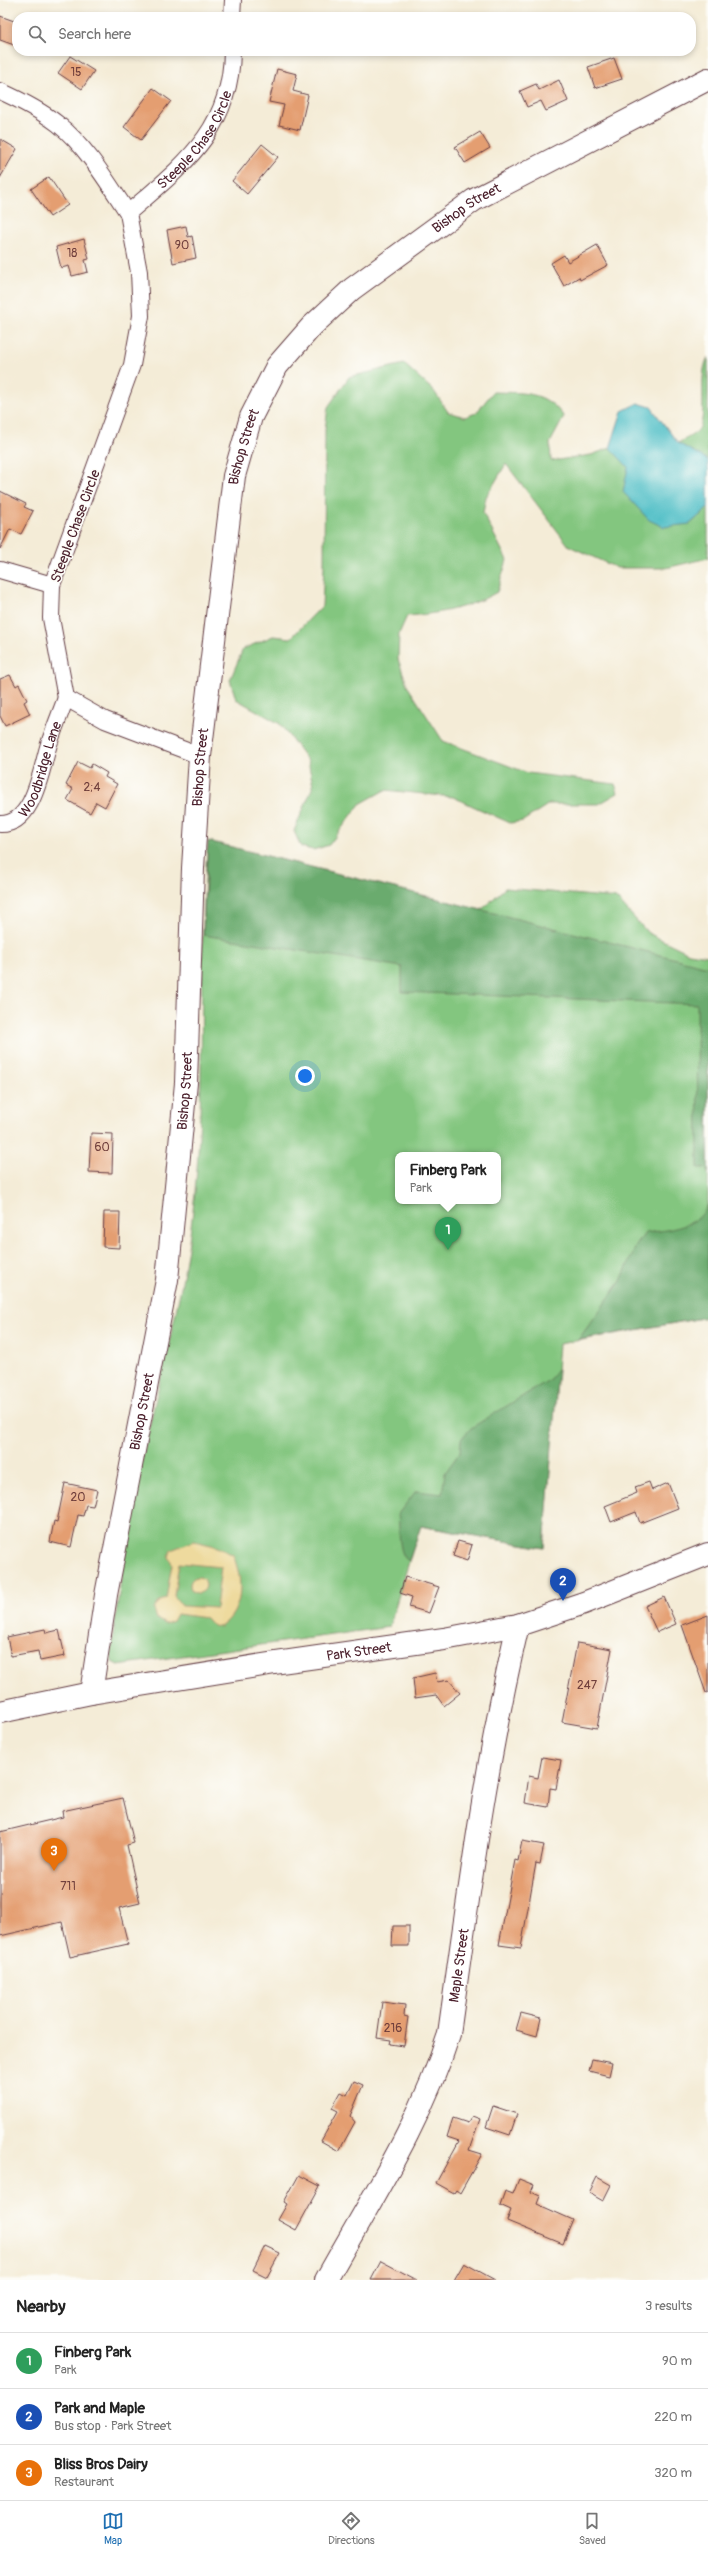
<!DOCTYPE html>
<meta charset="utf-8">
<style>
body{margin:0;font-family:Pangolin,sans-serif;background:#f2f2f2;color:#222}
.you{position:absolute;left:305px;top:1076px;width:14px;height:14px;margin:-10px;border:3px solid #fff;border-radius:50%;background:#1a73e8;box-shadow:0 0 0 6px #1a73e833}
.badge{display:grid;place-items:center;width:26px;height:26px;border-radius:50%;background:#1f6fb2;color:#fff;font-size:13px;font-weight:700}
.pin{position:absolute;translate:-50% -33px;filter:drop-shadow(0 1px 2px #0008)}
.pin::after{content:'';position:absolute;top:21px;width:14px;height:12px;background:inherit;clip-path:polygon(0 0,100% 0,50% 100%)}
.popup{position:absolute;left:395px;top:1152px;width:106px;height:52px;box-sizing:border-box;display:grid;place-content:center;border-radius:8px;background:#fff;filter:drop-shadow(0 1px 3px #0005);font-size:13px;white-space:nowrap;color:#767676}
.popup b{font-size:15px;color:#222}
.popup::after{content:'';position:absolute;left:50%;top:100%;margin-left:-8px;border:8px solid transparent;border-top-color:#fff}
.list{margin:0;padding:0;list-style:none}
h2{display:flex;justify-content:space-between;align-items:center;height:52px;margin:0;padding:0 16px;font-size:17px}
h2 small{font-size:13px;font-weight:400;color:#767676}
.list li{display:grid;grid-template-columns:26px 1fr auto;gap:12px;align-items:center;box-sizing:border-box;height:56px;padding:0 16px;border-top:1px solid #e0e0e0}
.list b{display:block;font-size:15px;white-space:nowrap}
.list p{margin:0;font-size:13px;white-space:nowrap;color:#767676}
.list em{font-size:13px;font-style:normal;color:#767676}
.icon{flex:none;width:22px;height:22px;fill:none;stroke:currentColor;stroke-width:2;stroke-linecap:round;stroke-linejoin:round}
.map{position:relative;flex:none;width:708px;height:2280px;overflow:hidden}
.search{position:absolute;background:#fff;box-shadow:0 2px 6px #0003;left:12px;right:12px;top:12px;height:44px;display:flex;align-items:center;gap:10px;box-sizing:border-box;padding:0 14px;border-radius:16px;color:#767676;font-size:15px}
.sheet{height:220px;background:#fff}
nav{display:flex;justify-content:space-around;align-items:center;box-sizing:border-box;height:56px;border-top:1px solid #e0e0e0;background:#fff;font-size:11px;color:#767676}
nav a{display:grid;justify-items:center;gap:2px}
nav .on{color:#1f6fb2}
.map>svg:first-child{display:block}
.green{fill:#83c67f;stroke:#667255;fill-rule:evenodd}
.forest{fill:#6aab6e;stroke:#5a654c}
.sand{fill:#eeda9e;stroke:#9c7c64;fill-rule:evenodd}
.water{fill:#51bfc7;stroke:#4e6f79}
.building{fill:#e49e71}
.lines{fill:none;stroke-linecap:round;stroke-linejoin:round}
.street-casing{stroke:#643e45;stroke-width:18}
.secondary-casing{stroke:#643e45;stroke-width:24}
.street{stroke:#fff;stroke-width:16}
.secondary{stroke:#fff;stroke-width:22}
.labels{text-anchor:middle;stroke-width:3;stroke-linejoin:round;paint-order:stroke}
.number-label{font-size:12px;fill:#703f3c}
.street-label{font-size:14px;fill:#4a1f2b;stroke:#fdfcf7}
</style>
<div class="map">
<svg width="708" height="2280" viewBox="0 0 708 2280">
<rect width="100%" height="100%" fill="#fdfcf7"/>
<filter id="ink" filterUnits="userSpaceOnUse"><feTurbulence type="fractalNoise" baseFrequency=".025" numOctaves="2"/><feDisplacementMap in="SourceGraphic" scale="8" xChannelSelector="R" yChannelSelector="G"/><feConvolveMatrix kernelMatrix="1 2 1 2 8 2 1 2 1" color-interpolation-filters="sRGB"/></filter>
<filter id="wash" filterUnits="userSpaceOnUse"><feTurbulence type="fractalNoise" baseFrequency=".012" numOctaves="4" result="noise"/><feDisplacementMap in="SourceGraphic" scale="16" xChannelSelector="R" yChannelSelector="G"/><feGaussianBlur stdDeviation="0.9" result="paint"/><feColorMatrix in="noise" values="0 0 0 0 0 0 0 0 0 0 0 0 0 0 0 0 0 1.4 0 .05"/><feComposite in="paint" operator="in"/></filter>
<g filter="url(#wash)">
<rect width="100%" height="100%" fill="#f4ecd7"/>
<g class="green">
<path d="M708,357v103l-30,-17c6,-4 17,-8 21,-14 9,-17 -2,-51 9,-72z"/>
<path d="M404,364l30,27 14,21 17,5 11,-4 17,-21c30,1 52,-2 71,25l-14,26 1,18 40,-6 19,-7 80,76 18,-16v50l-42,10h-49l-48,-22 -63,-82 -20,33 -3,16 24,47 -10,32c-27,16 -59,22 -90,24l-8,18 -1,25 10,28 35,54 85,32 87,11 3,9 -19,11h-50l-26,17 -13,2 -57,-26 -68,-7 -25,14 -31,41 -16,5 -12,-3 -7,-16 19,-45 -5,-25 -28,-37 -44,-25 -6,-19 13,-31 30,-13 18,2 31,-32 2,-40 1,-137 3,-22 21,-30z"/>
<path d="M208,841l273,69 24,-22 111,10 32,35 41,20 19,3v361l-149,27 -15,204 -124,-22 -31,101 -271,38 -6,-3 -1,-10c8,-61 17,-122 29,-183 17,-83 42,-165 52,-250 16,-126 4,-252 16,-378zM398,1155h100v46h-100z"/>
</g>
<g class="forest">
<polygon points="208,841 708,967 708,1173 706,1168 698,1168 697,1004 402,992 402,967 203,935"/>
<path d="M708,1202v115l-130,23 43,-59 15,-35 9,-13c20,-3 58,-5 63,-31z"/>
<path d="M558,1369l-14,179 -123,-22 -12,35c-12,-5 -9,-35 -11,-47l18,-23 26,3 3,-21 15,-21 1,-13 10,-11 78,-48z"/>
</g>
<g class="sand">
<path d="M194,1541l21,5 18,9c10,25 12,55 -13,72l-7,-1 -7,-8 -29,-4 -4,7 -8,3 -8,-5 -3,-10 6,-8 6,-2 6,-35 -3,-7 2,-7zM179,1563l42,4 -5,41 -34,-2 -8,-10z"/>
<circle cx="198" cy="1585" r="8"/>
</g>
<polygon class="water" points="638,403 651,407 678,443 708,460 708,508 690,524 664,527 649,520 623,492 628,467 610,448 622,411"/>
<g id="blocks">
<g class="building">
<polygon points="0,16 17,22 17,46 0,40"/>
<polygon points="70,56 94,71 82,89 58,73"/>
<polygon points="614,58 622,79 595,88 588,67"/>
<polygon points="277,69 297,74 293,91 308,95 300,130 279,125 284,105 269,102"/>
<polygon points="559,80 568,101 546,111 541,101 527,107 520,91 536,84 539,90"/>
<polygon points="153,88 171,101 141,140 124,127"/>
<polygon points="480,132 490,148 465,163 455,147"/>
<polygon points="0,139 17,149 0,178"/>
<polygon points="262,144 278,157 247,194 232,181"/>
<polygon points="49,177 68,205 50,217 31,189"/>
<polygon points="186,226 188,237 192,236 196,258 173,263 167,230"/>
<polygon points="84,239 89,259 85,260 88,272 72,276 69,266 61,268 56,247"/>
<polygon points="597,245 608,265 580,280 579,277 564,286 551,263 564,255 568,262"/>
<polygon points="0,491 26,504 24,507 33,511 21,534 10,529 0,549"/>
<polygon points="10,675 16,686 19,684 27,700 24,702 30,714 5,726 0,716 0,679"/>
<polygon points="78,762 90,768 92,764 107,773 105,777 117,784 105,807 96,802 90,813 67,800 73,789 66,785"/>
<polygon points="91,1133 113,1134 112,1173 89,1172"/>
<polygon points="104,1212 120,1212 119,1248 103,1247"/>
<polygon points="649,1482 652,1490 668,1483 678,1508 640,1523 636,1512 611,1522 605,1506 637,1493 635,1487"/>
<polygon points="65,1483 97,1490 93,1506 86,1505 83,1516 78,1515 71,1547 50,1542 54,1521 57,1522"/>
<polygon points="458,1541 472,1545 467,1561 453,1556"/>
<polygon points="405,1577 439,1587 429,1613 409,1607 412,1597 400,1593"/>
<polygon points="664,1597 676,1624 657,1632 645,1606"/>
<polygon points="708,1615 708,1692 706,1693 682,1625"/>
<polygon points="45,1629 46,1633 59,1630 65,1656 40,1661 38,1651 11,1656 7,1637"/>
<polygon points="577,1643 612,1649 597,1728 562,1722"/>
<polygon points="435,1673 437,1682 449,1680 460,1693 444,1706 436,1695 415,1698 413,1678"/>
<polygon points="542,1757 561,1760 556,1789 550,1788 548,1807 525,1803 529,1776 538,1778"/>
<polygon points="123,1798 134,1843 127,1845 140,1903 119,1908 128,1944 70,1957 62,1922 0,1936 0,1832 63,1817 62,1811"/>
<polygon points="522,1841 544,1845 540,1864 536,1863 521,1948 499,1945 515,1860 518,1861"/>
<polygon points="393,1926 409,1926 409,1946 392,1946"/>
<polygon points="382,2002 405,2005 404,2016 408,2017 404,2046 390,2044 391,2040 377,2038"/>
<polygon points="521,2013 541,2018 537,2036 516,2030"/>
<polygon points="592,2059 612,2063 609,2076 589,2071"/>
<polygon points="354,2081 363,2085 350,2116 355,2122 339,2151 321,2141 338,2111 332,2108 341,2092 347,2095"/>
<polygon points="493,2106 517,2114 510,2135 486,2127"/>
<polygon points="472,2116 480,2119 469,2150 482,2154 460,2193 456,2190 454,2193 436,2183 459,2141 447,2137 453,2118 468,2123"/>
<polygon points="299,2175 320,2186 296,2230 278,2220 287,2204 284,2202"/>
<polygon points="597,2177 611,2185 603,2201 589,2193"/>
<polygon points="519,2179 534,2185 531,2192 540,2196 537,2204 573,2220 563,2244 507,2221 511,2210 500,2205 505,2191 513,2194"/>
<polygon points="265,2246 280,2253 267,2277 253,2270"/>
<polygon points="381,2261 417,2280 371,2280"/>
<polygon points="464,2263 495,2280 454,2280"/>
</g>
</g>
</g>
<g filter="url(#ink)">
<use href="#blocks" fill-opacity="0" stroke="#643e45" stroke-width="1"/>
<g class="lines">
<g class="street-casing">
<g id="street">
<polyline points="232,17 233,0"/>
<path id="s1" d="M0,91c20,9 40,19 58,33 29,23 50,59 70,89 55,-48 103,-82 104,-162"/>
<polyline points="128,213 139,272 141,316 132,365 52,585 51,618 66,698 105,720 200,756"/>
<polyline points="0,570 52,585"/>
<path id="s2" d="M0,824c34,1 41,-55 49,-80 5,-15 11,-30 17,-46"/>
</g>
</g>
<g class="secondary-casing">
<g id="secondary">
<path id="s3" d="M91,1693l15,-98 61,-315 19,-197 7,-215 7,-112 34,-280 17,-59 26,-51 35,-40 40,-37 122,-89 234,-121"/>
<path id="s4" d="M0,1712l91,-19 184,-30 169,-24 74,-14 66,-22 124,-49"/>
<path id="s5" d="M326,2280c45,-81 95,-157 123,-246 19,-136 37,-274 69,-409"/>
</g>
</g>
<use href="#street" class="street"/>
<use href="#secondary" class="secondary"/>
</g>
</g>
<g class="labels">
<g class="number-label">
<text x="76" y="76">15</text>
<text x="182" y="249">90</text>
<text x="72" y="257">18</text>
<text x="92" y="791">2;4</text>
<text x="102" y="1151">60</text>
<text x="78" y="1501">20</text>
<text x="587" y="1689">247</text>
<text x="68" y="1890">711</text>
<text x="393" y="2032">216</text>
</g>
<g class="street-label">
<text dy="5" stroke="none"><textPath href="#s1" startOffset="281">Steeple Chase Circle</textPath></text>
<text dy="5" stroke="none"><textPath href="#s3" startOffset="1594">Bishop Street</textPath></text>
<text dy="5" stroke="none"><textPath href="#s3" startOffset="1258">Bishop Street</textPath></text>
<text transform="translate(75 526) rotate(-70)" y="5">Steeple Chase Circle</text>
<text dy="5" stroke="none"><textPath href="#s2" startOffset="74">Woodbridge Lane</textPath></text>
<text dy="5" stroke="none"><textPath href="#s3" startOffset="934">Bishop Street</textPath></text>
<text dy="5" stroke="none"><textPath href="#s3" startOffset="610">Bishop Street</textPath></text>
<text dy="5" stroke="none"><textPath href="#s3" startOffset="286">Bishop Street</textPath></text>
<text dy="5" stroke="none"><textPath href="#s4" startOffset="364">Park Street</textPath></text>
<text dy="5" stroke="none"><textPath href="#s5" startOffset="345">Maple Street</textPath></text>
</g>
</g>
</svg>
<div class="you"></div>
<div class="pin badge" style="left:448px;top:1250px;background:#2e9e5b">1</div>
<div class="popup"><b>Finberg Park</b>Park</div>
<div class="pin badge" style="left:563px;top:1601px;background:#1a4fb4">2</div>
<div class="pin badge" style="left:54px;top:1871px;background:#e8710a">3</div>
<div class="search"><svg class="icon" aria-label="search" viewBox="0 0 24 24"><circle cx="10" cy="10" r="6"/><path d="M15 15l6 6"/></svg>Search here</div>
</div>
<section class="sheet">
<h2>Nearby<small>3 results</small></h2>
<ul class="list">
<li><span class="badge" style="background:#2e9e5b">1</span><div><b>Finberg Park</b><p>Park</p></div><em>90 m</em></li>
<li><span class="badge" style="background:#1a4fb4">2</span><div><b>Park and Maple</b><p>Bus stop · Park Street</p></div><em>220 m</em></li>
<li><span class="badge" style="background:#e8710a">3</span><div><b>Bliss Bros Dairy</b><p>Restaurant</p></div><em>320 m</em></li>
</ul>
</section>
<nav>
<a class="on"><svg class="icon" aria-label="map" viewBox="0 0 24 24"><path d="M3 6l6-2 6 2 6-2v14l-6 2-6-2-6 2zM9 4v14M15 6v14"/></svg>Map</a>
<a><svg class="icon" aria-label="directions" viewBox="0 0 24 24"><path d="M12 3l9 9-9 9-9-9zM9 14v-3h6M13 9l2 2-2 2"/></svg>Directions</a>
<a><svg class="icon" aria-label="saved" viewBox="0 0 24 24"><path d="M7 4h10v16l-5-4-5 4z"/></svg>Saved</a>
</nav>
